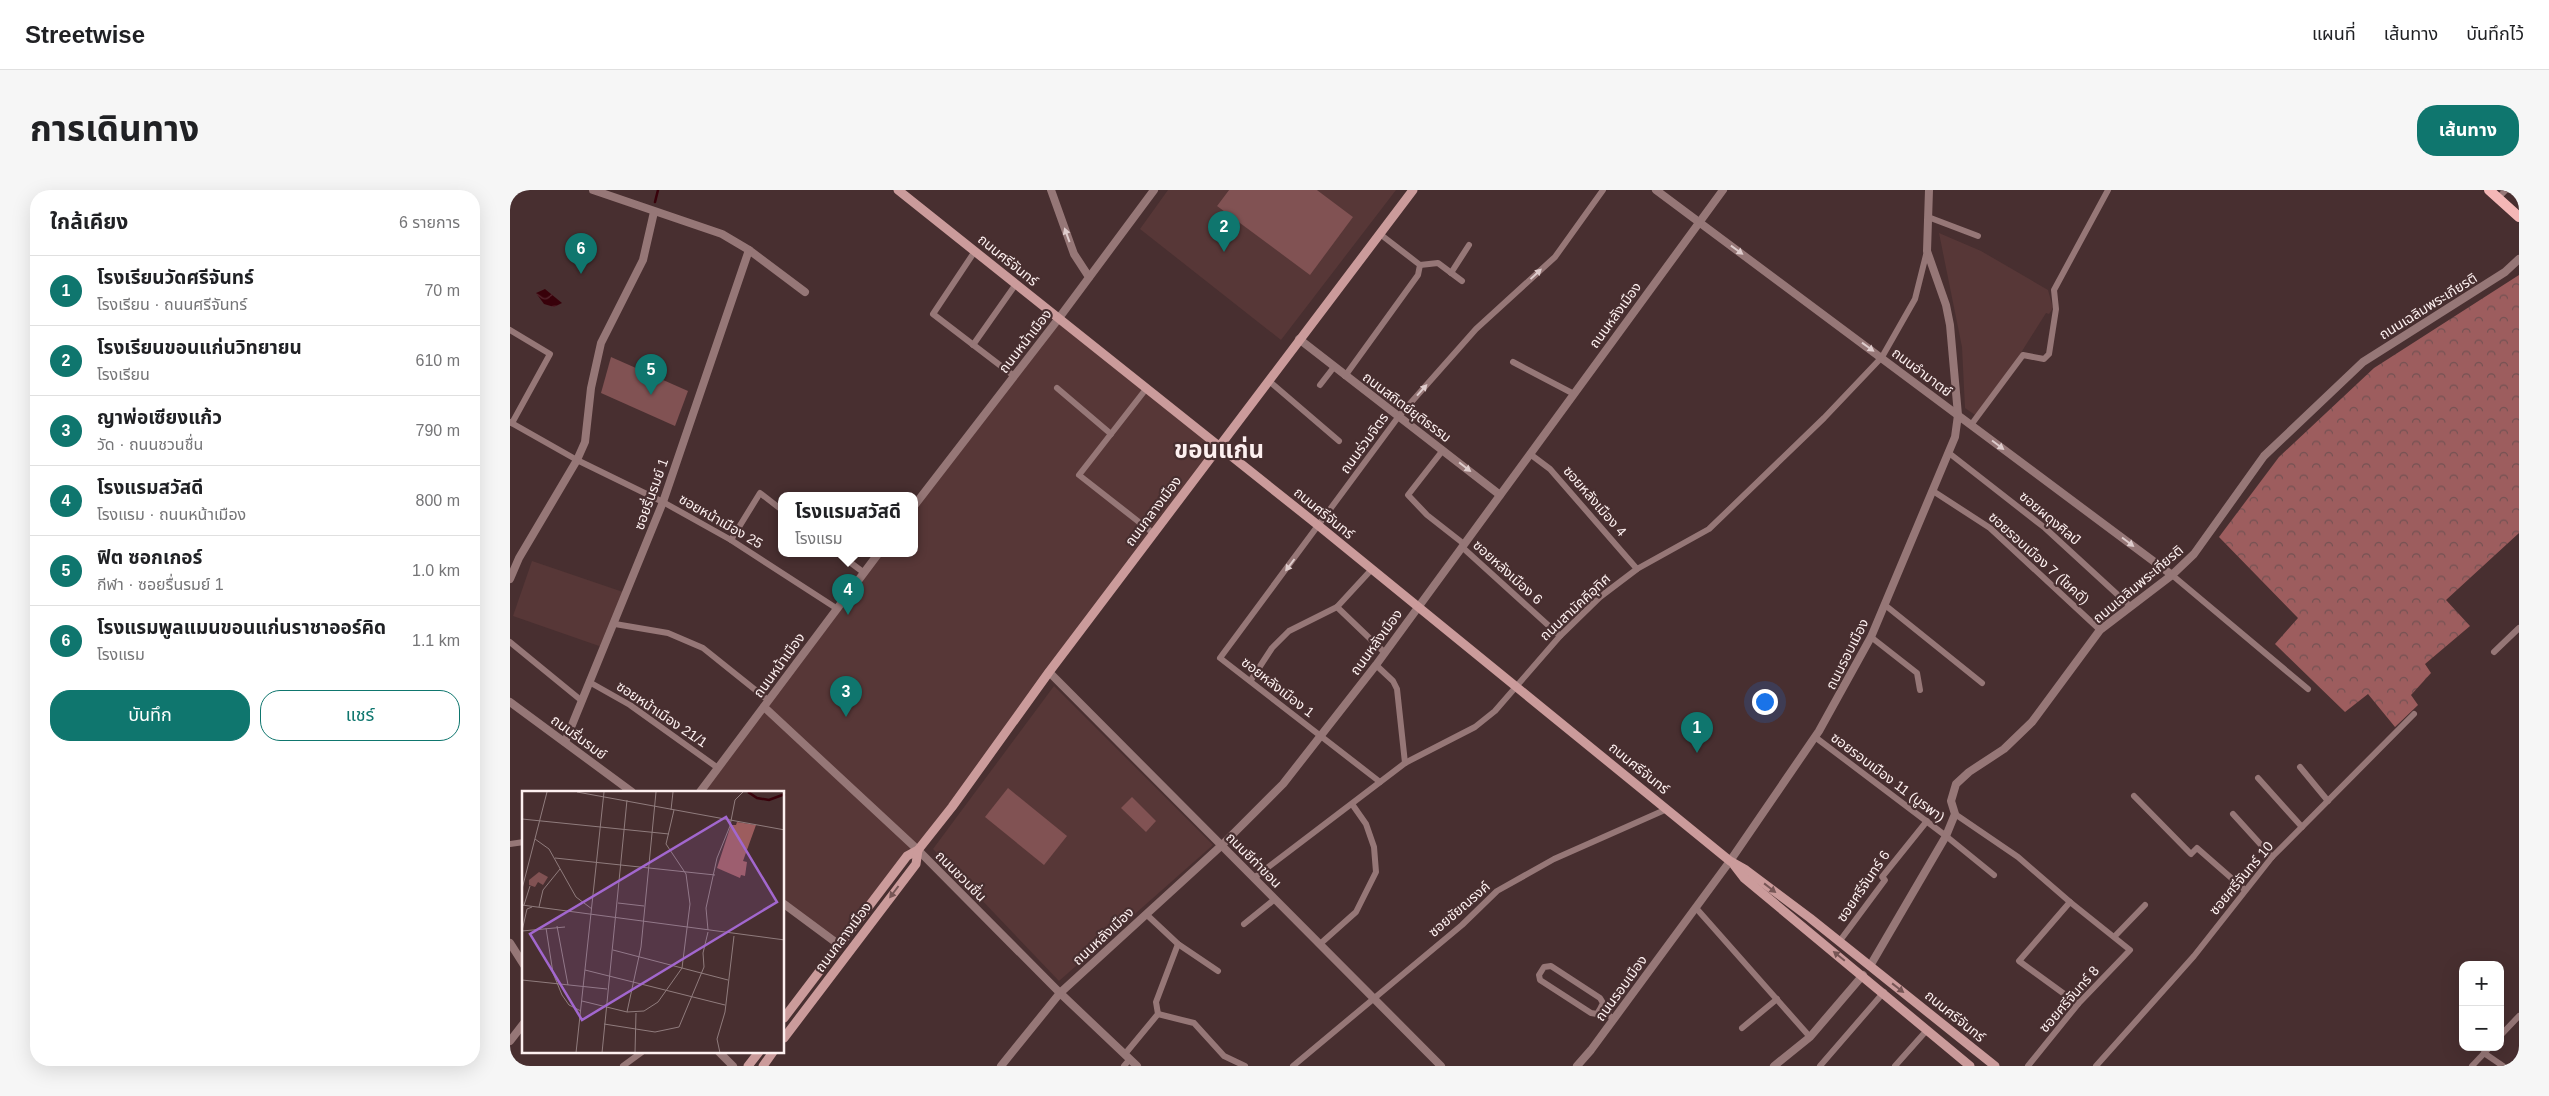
<!DOCTYPE html>
<html lang="th">
<meta charset="utf-8">
<style>
body{margin:0;font-family:Arial,"Noto Sans Thai",sans-serif;background:#f6f6f6;color:#202124}
.controls{position:absolute;right:15px;bottom:15px;display:grid;overflow:hidden;border-radius:10px;box-shadow:0 5px 20px #0002}
.controls button{width:45px;height:45px;display:grid;place-items:center;padding:0;border:0;border-bottom:1px solid #e0e0e0;background:#fff;color:#202124;font:25px sans-serif}
.you{position:absolute;left:1254px;top:511px;width:18px;height:18px;margin:-12px;border:4px solid #fff;border-radius:50%;background:#1a73e8;box-shadow:0 0 0 8px #1a73e833}
.badge{display:grid;place-items:center;width:32px;height:32px;border-radius:50%;background:#0f766e;color:#fff;font-size:16px;font-weight:700}
.pin{position:absolute;translate:-50% -41px;filter:drop-shadow(0 1px 2px #0008)}
.pin::after{content:'';position:absolute;top:26px;width:18px;height:15px;background:inherit;clip-path:polygon(0 0,100% 0,50% 100%)}
.popup{position:absolute;left:268px;top:302px;width:140px;height:65px;box-sizing:border-box;display:grid;place-content:center;border-radius:10px;background:#fff;filter:drop-shadow(0 1px 4px #0005);font-size:16px;white-space:nowrap;color:#757577}
.popup b{font-size:19px;color:#202124}
.popup::after{content:'';position:absolute;left:50%;top:100%;margin-left:-10px;border:10px solid transparent;border-top-color:#fff}
.list{margin:0;padding:0;list-style:none}
h2{display:flex;justify-content:space-between;align-items:center;height:65px;margin:0;padding:0 20px;font-size:21px}
h2 small{font-size:16px;font-weight:400;color:#757577}
.list li{display:grid;grid-template-columns:32px 1fr auto;gap:15px;align-items:center;box-sizing:border-box;height:70px;padding:0 20px;border-top:1px solid #e0e0e0}
.list b{display:block;font-size:19px;white-space:nowrap}
.list p{margin:0;font-size:16px;white-space:nowrap;color:#757577}
.list em{font-size:16px;font-style:normal;color:#757577}
.actions{display:flex;gap:10px;padding:15px 20px}
.actions a{flex:1;padding:11px 0;border:1px solid #0f766e;border-radius:20px;text-align:center;font-size:18px;color:#0f766e}
.actions .main{background:#0f766e;color:#fff}
.map{position:relative;flex:none;width:2009px;height:876px;overflow:hidden;border-radius:20px}
header{display:flex;align-items:center;gap:30px;box-sizing:border-box;height:70px;padding:0 25px;background:#fff;border-bottom:1px solid #e0e0e0}
header strong{font-size:24px}
nav{display:flex;gap:28px;margin-inline-start:auto;font-size:18px}
.intro{display:flex;align-items:center;justify-content:space-between;box-sizing:border-box;height:120px;padding:0 30px}
h1{margin:0;font-size:35px}
.button{padding:12px 22px;border-radius:20px;background:#0f766e;color:#fff;font-size:18px;font-weight:700}
main{display:flex;gap:30px;padding:0 30px}
aside{flex:1;background:#fff;border-radius:20px;box-shadow:0 5px 20px #0002}
.map>svg:first-child{display:block}
.built{fill:#573737}
.forest{fill:url(#forest-crowns)}
.pitch{fill:#815253}
.water{fill:url(#water-waves)}
.lines{fill:none;stroke-linecap:round;stroke-linejoin:round}
.stream{stroke:#38010a;stroke-width:2.5}
.minor{stroke:#967777;stroke-width:6}
.tertiary{stroke:#967777;stroke-width:8}
.secondary{stroke:#cb9b9b;stroke-width:9}
.primary{stroke:#f4b7b6;stroke-width:10}
.oneway{fill:#decccc}
.oneway2{fill:#765555}
.labels{text-anchor:middle;stroke-width:4.5;stroke-linejoin:round;paint-order:stroke}
.street-label{font-size:14px;fill:#fdf0f0;stroke:#482f30}
.town-label{font-size:24px;font-weight:bold;fill:#fdf0f0;stroke:#482f30}
.inset-river{fill:none;stroke:#38010a;stroke-width:2.5}
.inset-road{fill:none;stroke:#907c7d;stroke-width:1}
.view{fill:#a267ce;fill-opacity:0.15;stroke:#a267ce;stroke-width:2.5}
.inset-edge{fill:none;stroke:#fdf0f0;stroke-width:2.5}
</style>
<header>
<strong>Streetwise</strong>
<nav><a>แผนที่</a><a>เส้นทาง</a><a>บันทึกไว้</a></nav>
</header>
<div class="intro"><h1>การเดินทาง</h1><a class="button">เส้นทาง</a></div>
<main>
<aside>
<h2>ใกล้เคียง<small>6 รายการ</small></h2>
<ul class="list">
<li><span class="badge">1</span><div><b>โรงเรียนวัดศรีจันทร์</b><p>โรงเรียน · ถนนศรีจันทร์</p></div><em>70 m</em></li>
<li><span class="badge">2</span><div><b>โรงเรียนขอนแก่นวิทยายน</b><p>โรงเรียน</p></div><em>610 m</em></li>
<li><span class="badge">3</span><div><b>ญาพ่อเซียงแก้ว</b><p>วัด · ถนนชวนชื่น</p></div><em>790 m</em></li>
<li><span class="badge">4</span><div><b>โรงแรมสวัสดี</b><p>โรงแรม · ถนนหน้าเมือง</p></div><em>800 m</em></li>
<li><span class="badge">5</span><div><b>ฟิต ซอกเกอร์</b><p>กีฬา · ซอยรื่นรมย์ 1</p></div><em>1.0 km</em></li>
<li><span class="badge">6</span><div><b>โรงแรมพูลแมนขอนแก่นราชาออร์คิด</b><p>โรงแรม</p></div><em>1.1 km</em></li>
</ul>
<div class="actions"><a class="main">บันทึก</a><a>แชร์</a></div>
</aside>
<div class="map">
<svg width="2009" height="876" viewBox="0 0 2009 876">
<defs>
<pattern id="forest-crowns" width="20" height="18" patternUnits="userSpaceOnUse" patternTransform="scale(1.25)"><rect width="20" height="18" fill="#9d5d5e"/><path d="M2 6a3 3 0 1 1 6 0M12 15a3 3 0 1 1 6 0" fill="none" stroke="#745253"/></pattern>
<pattern id="water-waves" width="16" height="10" patternUnits="userSpaceOnUse" patternTransform="scale(1.25)"><rect width="16" height="10" fill="#38010a"/><path d="M0 5q4-4 8 0t8 0" fill="none" stroke="#56262e"/></pattern>
</defs>
<rect width="100%" height="100%" fill="#482f30"/>
<g class="built">
<polygon points="658,0 719,0 707,16 843,27 807,0 886,0 771,150 630,39"/>
<polygon points="1429,43 1471,61 1538,100 1543,118 1539,124 1536,123 1497,185 1465,225 1455,218 1452,157"/>
<polygon points="549,128 708,256 482,559 406,656 326,750 274,714 274,602 190,602 368,364 404,364 404,316"/>
<polygon points="22,371 113,402 92,457 3,426"/>
<polygon points="544,496 703,655 549,791 423,659"/>
</g>
<polygon class="forest" points="2009,85 2009,343 1936,410 1960,436 1915,474 1921,483 1901,505 1908,515 1885,537 1858,504 1835,522 1765,454 1788,428 1709,347 1769,267 1864,178"/>
<g class="pitch">
<polygon points="719,0 807,0 843,27 800,85 707,16"/>
<polygon points="101,167 178,201 165,236 91,203"/>
<polygon points="498,598 557,646 534,675 475,627"/>
<polygon points="622,607 646,631 636,642 611,618"/>
</g>
<polygon class="water" points="35,99 52,113 44,117 34,114 26,103"/>
<g class="lines">
<polyline class="stream" points="145,12 148,0"/>
<g class="minor">
<polyline points="1988,8 1996,0"/>
<polyline points="1418,27 1468,46"/>
<polyline points="465,61 423,124 504,186"/>
<polyline points="910,75 928,73 952,91"/>
<polyline points="941,83 959,55"/>
<polyline points="0,140 40,164 2,233"/>
<polyline points="463,155 506,94"/>
<polyline points="1003,172 1064,204"/>
<polyline points="835,186 908,85 910,75 870,44"/>
<polyline points="759,191 829,251"/>
<polyline points="810,195 824,177"/>
<polyline points="547,198 601,244"/>
<polyline points="636,199 569,285 643,343"/>
<polyline points="0,232 67,270 153,312 221,350 326,418"/>
<polyline points="1461,235 1513,165 1534,169 1539,164 1546,119 1544,100 1598,0"/>
<polyline points="933,260 898,305 917,325 954,354"/>
<polyline points="1439,263 1535,338 1621,417"/>
<polyline points="1020,264 1040,279 1127,379"/>
<polyline points="1423,301 1480,338 1590,440"/>
<polyline points="221,350 250,303 272,320"/>
<polyline points="952,357 1050,446"/>
<polyline points="329,364 353,382"/>
<polyline points="1662,385 1798,499"/>
<polyline points="1375,415 1472,493"/>
<polyline points="827,417 875,463"/>
<polyline points="105,434 158,443 193,458 258,510"/>
<polyline points="1361,447 1407,483 1410,500"/>
<polyline points="0,452 72,511"/>
<polyline points="1984,462 2009,438"/>
<polyline points="866,475 883,491 887,499 895,573"/>
<polyline points="741,490 762,458 779,441 827,417 862,379"/>
<polyline points="81,493 120,515 208,578"/>
<polyline points="1305,547 1436,646 1484,685"/>
<polyline points="1790,577 1818,611"/>
<polyline points="1748,588 1792,637"/>
<polyline points="870,592 710,468 889,226 966,139 1045,67 1093,0"/>
<polyline points="1624,606 1681,664 1687,658 1735,700"/>
<polyline points="1445,624 1508,667 1560,712 1620,760 1568,814 1518,876"/>
<polyline points="1723,624 1762,667"/>
<polyline points="0,654 14,652"/>
<polyline points="744,688 895,573 965,537 985,521 1050,446 1090,407 1127,379 1199,339 1314,228 1372,167 1405,109 1417,61"/>
<polyline points="1560,712 1509,771 1568,814"/>
<polyline points="1186,718 1300,847"/>
<polyline points="636,724 668,754 708,781"/>
<polyline points="734,734 765,709"/>
<polyline points="1605,746 1635,715"/>
<polyline points="1329,752 1375,690 1372,687 1417,631"/>
<polyline points="810,754 846,722 866,682 864,657 856,634 842,614"/>
<polyline points="1090,819 1093,813 1090,808 1041,776 1034,777 1029,785 1030,790 1081,823 1087,824 1090,819 1104,829"/>
<polyline points="648,824 684,833 714,866 735,876"/>
<polyline points="1232,838 1267,809"/>
<polyline points="1990,846 2009,826"/>
<polyline points="1974,863 1993,876"/>
<polyline points="615,864 648,824 646,812 668,754"/>
<polyline points="113,876 132,862"/>
<polyline points="614,876 620,869"/>
<polyline points="783,876 952,735 987,701 1044,669 1157,619"/>
<polyline points="1310,876 1374,802"/>
<polyline points="1385,876 1417,840"/>
<polyline points="1586,876 1684,766 1762,667 1904,524"/>
<polyline points="1962,876 1980,857"/>
</g>
<g class="tertiary">
<polyline points="83,0 212,44 239,60 295,102"/>
<polyline points="541,0 564,64 579,87"/>
<polyline points="1146,0 1662,385"/>
<polyline points="789,149 990,305"/>
<polyline points="404,316 549,128 644,0"/>
<polyline points="0,389 9,368 67,270 75,252 81,198 91,153 133,70 144,22"/>
<polyline points="539,482 931,876"/>
<polyline points="0,512 122,602"/>
<polyline points="254,517 408,660 550,803 627,876"/>
<polyline points="55,552 153,312 239,60"/>
<polyline points="190,602 368,364"/>
<polyline points="274,714 328,754"/>
<polyline points="0,753 14,775"/>
<polyline points="1360,776 1436,646 1445,624 1441,611 1446,594 1459,582 1494,559 1522,532 1590,440 1662,385 1684,364 1754,266 1853,172 1995,82 2009,69"/>
<polyline points="0,851 14,833"/>
<polyline points="209,862 223,876"/>
<polyline points="491,876 550,803 712,655 773,594 866,475 1213,0"/>
<polyline points="1067,876 1081,860 1220,671 1309,541 1361,447 1445,247 1448,225 1440,135 1436,115 1417,61 1419,0"/>
<polyline points="1264,876 1300,847 1353,785"/>
</g>
<g class="secondary">
<polyline points="388,0 809,336 1220,671 1236,680 1300,728 1485,876"/>
<polyline points="1224,675 1234,688 1460,876"/>
<polyline points="274,828 397,666 408,660 442,617 539,482 903,0"/>
<polyline points="274,848 406,674 408,660"/>
<polyline points="238,876 249,862"/>
<polyline points="253,876 263,862"/>
</g>
<polyline class="primary" points="1979,0 2009,27"/>
</g>
<defs><path id="oneway-solid" d="M-6-.8H1V-3.2L6.5 0L1 3.2V.8H-6Z" transform="scale(1.25)"/></defs>
<g class="oneway">
<use href="#oneway-solid" transform="translate(557 45) rotate(-110)"/>
<use href="#oneway-solid" transform="translate(1227 60) rotate(36)"/>
<use href="#oneway-solid" transform="translate(1026 84) rotate(-43)"/>
<use href="#oneway-solid" transform="translate(1358 157) rotate(36)"/>
<use href="#oneway-solid" transform="translate(912 200) rotate(-48)"/>
<use href="#oneway-solid" transform="translate(1488 255) rotate(37)"/>
<use href="#oneway-solid" transform="translate(955 277) rotate(38)"/>
<use href="#oneway-solid" transform="translate(1618 352) rotate(37)"/>
<use href="#oneway-solid" transform="translate(780 375) rotate(127)"/>
</g>
<g class="oneway2">
<use href="#oneway-solid" transform="translate(1260 698) rotate(38)"/>
<use href="#oneway-solid" transform="translate(384 702) rotate(127)"/>
<use href="#oneway-solid" transform="translate(1329 766) rotate(-141)"/>
<use href="#oneway-solid" transform="translate(1388 798) rotate(38)"/>
</g>
<g class="labels">
<g class="street-label">
<text transform="translate(498 70) rotate(39)" y="5">ถนนศรีจันทร์</text>
<text transform="translate(1918 116) rotate(-32)" y="5">ถนนเฉลิมพระเกียรติ</text>
<text transform="translate(1105 125) rotate(-54)" y="5">ถนนหลังเมือง</text>
<text transform="translate(515 151) rotate(-52)" y="5">ถนนหน้าเมือง</text>
<text transform="translate(1412 182) rotate(37)" y="5">ถนนอำมาตย์</text>
<text transform="translate(897 217) rotate(37)" y="5">ถนนสถิตย์ยุติธรรม</text>
<text transform="translate(854 253) rotate(-54)" y="5">ถนนร่วมจิตร</text>
<text transform="translate(141 304) rotate(-70)" y="5">ซอยรื่นรมย์ 1</text>
<text transform="translate(1085 311) rotate(49)" y="5">ซอยหลังเมือง 4</text>
<text transform="translate(643 321) rotate(-53)" y="5">ถนนกลางเมือง</text>
<text transform="translate(814 323) rotate(39)" y="5">ถนนศรีจันทร์</text>
<text transform="translate(1540 328) rotate(40)" y="5">ซอยผดุงศิลป์</text>
<text transform="translate(211 331) rotate(30)" y="5">ซอยหน้าเมือง 25</text>
<text transform="translate(1529 368) rotate(42)" y="5">ซอยรอบเมือง 7 (โชคดี)</text>
<text transform="translate(998 382) rotate(42)" y="5">ซอยหลังเมือง 6</text>
<text transform="translate(1628 394) rotate(-40)" y="5">ถนนเฉลิมพระเกียรติ</text>
<text transform="translate(1065 417) rotate(-43)" y="5">ถนนสามัคคีอุทิศ</text>
<text transform="translate(866 452) rotate(-54)" y="5">ถนนหลังเมือง</text>
<text transform="translate(1337 464) rotate(-63)" y="5">ถนนรอบเมือง</text>
<text transform="translate(269 475) rotate(-54)" y="5">ถนนหน้าเมือง</text>
<text transform="translate(768 497) rotate(38)" y="5">ซอยหลังเมือง 1</text>
<text transform="translate(152 524) rotate(34)" y="5">ซอยหน้าเมือง 21/1</text>
<text transform="translate(69 547) rotate(36)" y="5">ถนนรื่นรมย์</text>
<text transform="translate(1129 578) rotate(39)" y="5">ถนนศรีจันทร์</text>
<text transform="translate(1378 587) rotate(37)" y="5">ซอยรอบเมือง 11 (บูรพา)</text>
<text transform="translate(744 670) rotate(45)" y="5">ถนนชีท่าขอน</text>
<text transform="translate(451 686) rotate(45)" y="5">ถนนชวนชื่น</text>
<text transform="translate(1731 688) rotate(-50)" y="5">ซอยศรีจันทร์ 10</text>
<text transform="translate(1353 696) rotate(-56)" y="5">ซอยศรีจันทร์ 6</text>
<text transform="translate(949 719) rotate(-41)" y="5">ซอยชัยณรงค์</text>
<text transform="translate(593 746) rotate(-43)" y="5">ถนนหลังเมือง</text>
<text transform="translate(333 747) rotate(-53)" y="5">ถนนกลางเมือง</text>
<text transform="translate(1111 798) rotate(-54)" y="5">ถนนรอบเมือง</text>
<text transform="translate(1559 809) rotate(-49)" y="5">ซอยศรีจันทร์ 8</text>
<text transform="translate(1445 826) rotate(39)" y="5">ถนนศรีจันทร์</text>
</g>
<g class="town-label">
<text x="709" y="268">ขอนแก่น</text>
</g>
</g>
<g transform="translate(12 601)">
<rect width="262" height="262" fill="#482f30"/>
<path d="M17,81l9,5 -5,8 -5,-3 -3,5 -6,-2v-5z" fill="#815253"/>
<path d="M215,31l19,3 -13,36 4,1 -2,14 -4,-1 -1,3 -23,-10 14,-43h5z" fill="#9d5d5e"/>
<path class="inset-river" d="M226,1l9,6 12,2 16,-6"/>
<path class="inset-road" d="M55,1l208,38M149,19l2,-18M0,28l147,15M13,48l14,10 27,48 16,12M33,67l160,17M0,98l25,-97M96,112l26,3M0,114l263,35M2,114l6,-19M17,116l4,-17 17,-21M35,135l11,59M24,137l7,45 9,22 7,10 12,6M186,139l-2,-22 11,-50 13,-32 5,-26 8,-8M0,140l43,-4M0,140l5,-22 5,-2M91,159l115,30M63,179l140,35M0,189l85,9M60,210l45,11 17,-1 14,-9 24,-34 8,-64 -4,-30 -20,-30 8,-34M105,221l14,-65 15,-155M82,233l51,8 24,-5 25,-60 -1,-14 5,-21M54,262l28,-261M80,262l25,-253M113,262l1,-40M198,262l-3,-14 8,-27 9,-76"/>
<path class="view" d="M204,26l51,85 -195,118 -52,-86z"/>
<rect width="262" height="262" class="inset-edge"/>
</g>
</svg>
<div class="controls">
<button>+</button>
<button>−</button>
</div>
<div class="you"></div>
<div class="pin badge" style="left:1187px;top:563px">1</div>
<div class="pin badge" style="left:714px;top:62px">2</div>
<div class="pin badge" style="left:336px;top:527px">3</div>
<div class="pin badge" style="left:338px;top:425px">4</div>
<div class="popup"><b>โรงแรมสวัสดี</b>โรงแรม</div>
<div class="pin badge" style="left:141px;top:205px">5</div>
<div class="pin badge" style="left:71px;top:84px">6</div>
</div>
</main>
